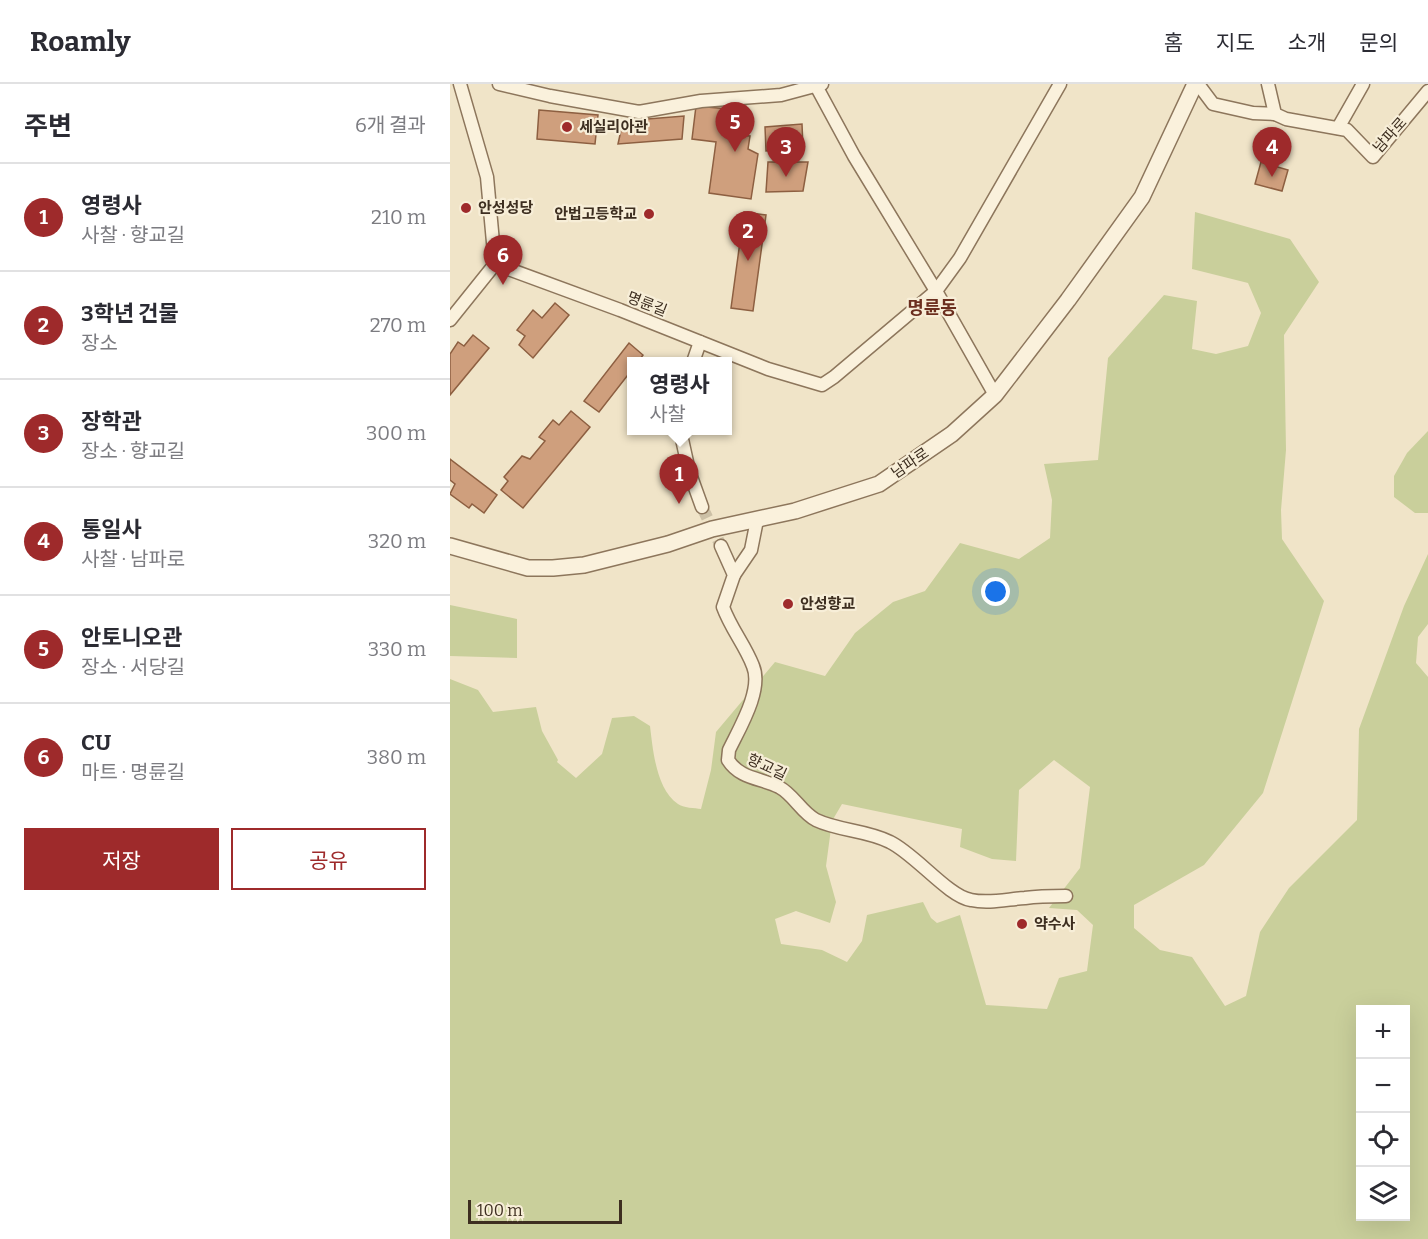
<!DOCTYPE html>
<html lang="ko">
<meta charset="utf-8">
<style>
body{margin:0;font-family:Bitter,"Noto Sans KR",serif;background:#f7f7f7;color:#2b2b33}
.controls{position:absolute;right:18px;bottom:18px;display:grid;overflow:hidden;border-radius:0px;box-shadow:0 6px 24px #0002}
.controls button{width:54px;height:54px;display:grid;place-items:center;padding:0;border:0;border-bottom:2px solid #e1e1e2;background:#fff;color:#2b2b33;font:30px sans-serif}
.scale{position:absolute;left:18px;bottom:15px;width:154px;box-sizing:border-box;padding-left:6px;border:3px solid #3d2e20;border-top:0;font-size:16px;line-height:21px;white-space:nowrap;color:#3d2e20;-webkit-text-stroke:4px #f7eed8;paint-order:stroke}
.you{position:absolute;left:546px;top:508px;width:21px;height:21px;margin:-15px;border:4px solid #fff;border-radius:50%;background:#1a73e8;box-shadow:0 0 0 9px #1a73e833}
.badge{display:grid;place-items:center;width:39px;height:39px;border-radius:50%;background:#9e2a2b;color:#fff;font-size:20px;font-weight:700}
.pin{position:absolute;translate:-50% -50px;filter:drop-shadow(0 2px 3px #0008)}
.pin::after{content:'';position:absolute;top:32px;width:21px;height:18px;background:inherit;clip-path:polygon(0 0,100% 0,50% 100%)}
.popup{position:absolute;left:177px;top:273px;width:105px;height:78px;box-sizing:border-box;display:grid;place-content:center;border-radius:0px;background:#fff;filter:drop-shadow(0 2px 4px #0005);font-size:20px;white-space:nowrap;color:#7c7c81}
.popup b{font-size:22px;color:#2b2b33}
.popup::after{content:'';position:absolute;left:50%;top:100%;margin-left:-12px;border:12px solid transparent;border-top-color:#fff}
.list{margin:0;padding:0;list-style:none}
h2{display:flex;justify-content:space-between;align-items:center;height:78px;margin:0;padding:0 24px;font-size:26px}
h2 small{font-size:20px;font-weight:400;color:#7c7c81}
.list li{display:grid;grid-template-columns:39px 1fr auto;gap:18px;align-items:center;box-sizing:border-box;height:108px;padding:0 24px;border-top:2px solid #e1e1e2}
.list b{display:block;font-size:22px;white-space:nowrap}
.list p{margin:0;font-size:20px;white-space:nowrap;color:#7c7c81}
.list em{font-size:20px;font-style:normal;color:#7c7c81}
.actions{display:flex;gap:12px;padding:18px 24px}
.actions a{flex:1;padding:14px 0;border:2px solid #9e2a2b;border-radius:0px;text-align:center;font-size:21px;color:#9e2a2b}
.actions .main{background:#9e2a2b;color:#fff}
.icon{flex:none;width:33px;height:33px;fill:none;stroke:currentColor;stroke-width:2;stroke-linecap:round;stroke-linejoin:round}
.map{position:relative;flex:none;width:978px;height:1155px;overflow:hidden}
header{display:flex;align-items:center;gap:36px;box-sizing:border-box;height:84px;padding:0 30px;background:#fff;border-bottom:2px solid #e1e1e2}
header strong{font-size:28px}
nav{display:flex;gap:33px;margin-inline-start:auto;font-size:21px}
main{display:flex}
aside{flex:1;background:#fff}
.map>svg:first-child{display:block}
.green{fill:#c9cf9b;fill-rule:evenodd}
.building{fill:#cf9f7d;stroke:#8d5f41;stroke-width:1.5}
.lines{fill:none;stroke-linecap:round;stroke-linejoin:round}
.minor-tunnel{stroke:#ccc0a6;stroke-width:12;stroke-dasharray:12 6;stroke-linecap:butt}
.minor-casing{stroke:#8d765c;stroke-width:15}
.tertiary-casing{stroke:#8d765c;stroke-width:18}
.minor{stroke:#faf1dc;stroke-width:12}
.tertiary{stroke:#faf1dc;stroke-width:15}
.poi-dot{fill:#9e2a2b;stroke:#f7eed8;stroke-width:2}
.labels{text-anchor:middle;stroke-width:4.5;stroke-linejoin:round;paint-order:stroke}
.poi-label{font-size:15px;font-weight:bold;fill:#3d2e20;stroke:#f7eed8;text-anchor:start}
.street-label{font-size:15px;fill:#3d2e20;stroke:#f7eed8}
.quarter-label{font-size:18px;font-weight:bold;fill:#6b2e1e;stroke:#f7eed8}
</style>
<header>
<strong>Roamly</strong>
<nav><a>홈</a><a>지도</a><a>소개</a><a>문의</a></nav>
</header>
<main>
<aside>
<h2>주변<small>6개 결과</small></h2>
<ul class="list">
<li><span class="badge">1</span><div><b>영령사</b><p>사찰 · 향교길</p></div><em>210 m</em></li>
<li><span class="badge">2</span><div><b>3학년 건물</b><p>장소</p></div><em>270 m</em></li>
<li><span class="badge">3</span><div><b>장학관</b><p>장소 · 향교길</p></div><em>300 m</em></li>
<li><span class="badge">4</span><div><b>통일사</b><p>사찰 · 남파로</p></div><em>320 m</em></li>
<li><span class="badge">5</span><div><b>안토니오관</b><p>장소 · 서당길</p></div><em>330 m</em></li>
<li><span class="badge">6</span><div><b>CU</b><p>마트 · 명륜길</p></div><em>380 m</em></li>
</ul>
<div class="actions"><a class="main">저장</a><a>공유</a></div>
</aside>
<div class="map">
<svg width="978" height="1155" viewBox="0 0 978 1155">
<rect width="100%" height="100%" fill="#f0e4c8"/>
<g class="green">
<path d="M745,128l95,27 29,43 -35,53 2,115 -5,60 1,29 42,62 -61,192 -59,72 -70,40v23l26,22 32,7 33,49 21,-10 14,-64 29,-44 68,-68 2,-91 45,-123 24,-52v70l-10,13 -2,26 12,14v562h-978v-560l28,11 15,22 43,-5 6,24 16,29 -1,2 19,16 26,-24 10,-36 22,-2 16,10c3,24 6,63 28,78 5,4 17,4 23,5l10,-39 5,-38 59,-70 50,14 30,-43 38,-31 32,-11 35,-48 59,16 31,-21 2,-38 -8,-36 54,-4 10,-102 56,-63 33,6 -5,48 24,5 32,-8 13,-33 -13,-30 -56,-14zM604,676l36,27 -10,81 -31,40 28,2 16,15 -6,46 -28,7 -12,31 -61,-4 -26,-90 -23,8 -6,-5 -8,-16 -56,13 -5,26 -15,21 -25,-12 -41,-6 -6,-25 21,-8 34,12 6,-21 -10,-36 6,-45 10,-17 120,25 -2,18 32,12 24,2 3,-71zM910,926h46v206h-46z"/>
<polygon points="978,347 978,429 965,429 944,413 944,392 957,369"/>
<polygon points="0,521 67,535 67,574 0,572"/>
</g>
<g class="building">
<polygon points="246,22 289,26 287,51 300,52 298,65 308,70 301,115 259,109 266,58 242,55"/>
<polygon points="89,26 148,31 145,60 87,55"/>
<polygon points="234,32 232,55 168,60 173,37"/>
<polygon points="352,40 353,64 316,67 315,43"/>
<polygon points="318,78 358,78 353,107 316,108"/>
<polygon points="811,78 838,86 832,107 805,100"/>
<polygon points="294,128 316,131 303,227 281,224"/>
<polygon points="105,219 119,231 83,274 69,261 75,252 67,246 83,226 92,234"/>
<polygon points="23,251 39,264 0,311 0,270 8,258 14,262"/>
<polygon points="179,259 193,271 188,278 181,278 181,287 149,328 134,317"/>
<polygon points="121,327 140,343 73,424 51,406 58,397 54,393 72,372 80,375 95,357 89,353 103,336 109,341"/>
<polygon points="0,375 47,411 34,429 22,420 19,424 0,410 5,400 0,396"/>
</g>
<g class="lines">
<polyline class="minor-tunnel" points="252,423 271,462"/>
<g class="minor-casing">
<g id="minor">
<polyline points="10,0 37,93 45,180"/>
<polyline points="49,0 100,12 189,28 251,17 331,11 372,0"/>
<polyline points="365,0 404,72 486,207 545,311"/>
<polyline points="748,0 763,20 803,29 825,30"/>
<polyline points="818,0 825,30 836,35 897,46 923,73 978,7"/>
<polyline points="888,44 913,0"/>
<polyline points="45,180 170,226 318,285 372,301 384,293 486,207 510,174 610,0"/>
<polyline points="0,236 45,180"/>
<polyline points="243,278 250,258"/>
<polyline points="230,346 239,387 252,423"/>
<path d="M271,462l13,29 -11,32c8,22 22,38 30,59 10,24 -14,63 -24,84l-1,10c12,19 33,18 51,27 15,8 22,25 37,33 23,11 51,10 74,22 25,12 59,55 81,58 18,4 37,-1 54,-2 14,-2 28,-2 41,-2"/>
<polyline points="284,491 301,466 307,436"/>
</g>
</g>
<g class="tertiary-casing">
<polyline id="tertiary" points="0,462 78,484 103,484 134,481 218,460 262,445 345,427 429,400 502,350 545,311 618,216 692,113 745,0"/>
</g>
<use href="#minor" class="minor"/>
<use href="#tertiary" class="tertiary"/>
</g>
<g class="poi-dot">
<circle cx="117" cy="43" r="6"/>
<circle cx="16" cy="124" r="6"/>
<circle cx="199" cy="130" r="6"/>
<circle cx="338" cy="520" r="6"/>
<circle cx="572" cy="840" r="6"/>
</g>
<g class="labels">
<g class="poi-label">
<text x="129" y="48">세실리아관</text>
<text x="28" y="129">안성성당</text>
<text x="187" y="135" text-anchor="end">안법고등학교</text>
<text x="350" y="525">안성향교</text>
<text x="584" y="845">약수사</text>
</g>
<g class="street-label">
<text transform="translate(940 51) rotate(-48)" y="5">남파로</text>
<text transform="translate(197 220) rotate(21)" y="5">명륜길</text>
<text transform="translate(460 379) rotate(-34)" y="5">남파로</text>
<text transform="translate(317 683) rotate(25)" y="5">향교길</text>
</g>
<g class="quarter-label">
<text x="482" y="230">명륜동</text>
</g>
</g>
</svg>
<div class="controls">
<button>+</button>
<button>−</button>
<button><svg class="icon" aria-label="locate" viewBox="0 0 24 24"><circle cx="12" cy="12" r="6"/><path d="M12 2v4M12 18v4M2 12h4M18 12h4"/></svg></button>
<button><svg class="icon" aria-label="layers" viewBox="0 0 24 24"><path d="M12 4l9 5-9 5-9-5zM3 14l9 5 9-5"/></svg></button>
</div>
<div class="scale">100 m</div>
<div class="you"></div>
<div class="pin badge" style="left:229px;top:420px">1</div>
<div class="popup"><b>영령사</b>사찰</div>
<div class="pin badge" style="left:298px;top:177px">2</div>
<div class="pin badge" style="left:336px;top:93px">3</div>
<div class="pin badge" style="left:822px;top:93px">4</div>
<div class="pin badge" style="left:285px;top:68px">5</div>
<div class="pin badge" style="left:53px;top:201px">6</div>
</div>
</main>
